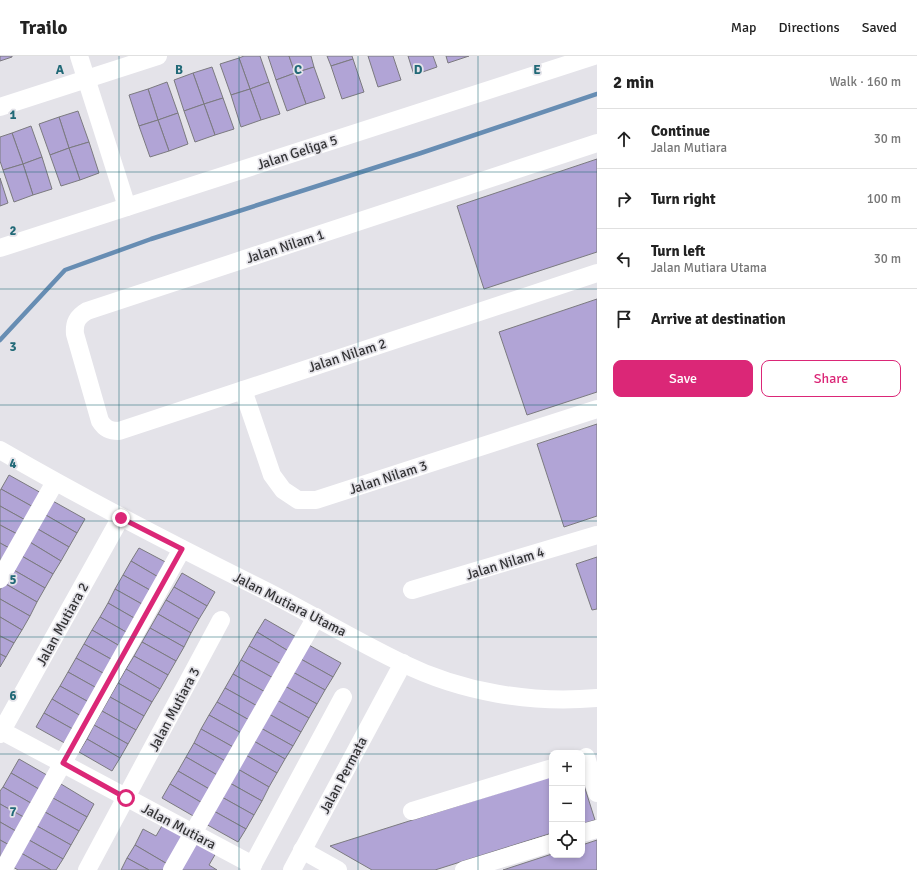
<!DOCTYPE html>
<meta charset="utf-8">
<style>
body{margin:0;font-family:Signika,sans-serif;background:#f2f2f2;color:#222}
.controls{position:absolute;right:12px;bottom:12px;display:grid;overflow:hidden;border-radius:8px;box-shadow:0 2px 6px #0003}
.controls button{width:36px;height:36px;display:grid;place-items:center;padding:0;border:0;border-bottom:1px solid #e0e0e0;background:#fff;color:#222;font:20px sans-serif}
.stop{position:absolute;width:12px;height:12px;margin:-9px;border:3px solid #db2777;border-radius:50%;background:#fff}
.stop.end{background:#db2777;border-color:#fff;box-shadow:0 1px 4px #0008}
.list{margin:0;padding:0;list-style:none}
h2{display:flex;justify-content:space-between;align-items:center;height:52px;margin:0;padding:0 16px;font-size:17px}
h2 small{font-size:13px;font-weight:400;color:#767676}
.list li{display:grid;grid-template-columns:26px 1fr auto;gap:12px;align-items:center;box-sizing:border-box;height:60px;padding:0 16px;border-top:1px solid #e0e0e0}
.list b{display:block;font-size:15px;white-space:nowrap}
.list p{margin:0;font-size:13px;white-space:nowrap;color:#767676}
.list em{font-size:13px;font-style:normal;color:#767676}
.actions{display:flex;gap:8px;padding:12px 16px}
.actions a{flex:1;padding:9px 0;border:1px solid #db2777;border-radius:8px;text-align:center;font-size:14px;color:#db2777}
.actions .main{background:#db2777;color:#fff}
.icon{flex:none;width:22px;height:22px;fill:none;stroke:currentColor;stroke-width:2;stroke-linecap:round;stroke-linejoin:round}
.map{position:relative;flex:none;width:597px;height:814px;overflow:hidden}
header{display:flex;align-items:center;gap:24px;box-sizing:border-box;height:56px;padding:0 20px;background:#fff;border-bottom:1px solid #e0e0e0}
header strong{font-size:19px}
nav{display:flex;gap:22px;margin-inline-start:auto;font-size:14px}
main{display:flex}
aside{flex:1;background:#fff}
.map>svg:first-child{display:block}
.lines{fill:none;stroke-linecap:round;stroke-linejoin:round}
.stream{stroke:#678db3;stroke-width:4.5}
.building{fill:#b1a4d6;stroke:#7b7a7f}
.minor{stroke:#fff;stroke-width:18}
.route{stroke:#db2777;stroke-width:5}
.grid{fill:none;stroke:#216977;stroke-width:1;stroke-opacity:0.55}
.labels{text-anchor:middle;stroke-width:3.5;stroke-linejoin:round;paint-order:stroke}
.street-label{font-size:14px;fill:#343436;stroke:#e4e3e9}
.grid-label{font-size:13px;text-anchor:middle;font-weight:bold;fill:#216977;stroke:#e4e3e9;stroke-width:3.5;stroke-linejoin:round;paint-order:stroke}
</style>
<header>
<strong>Trailo</strong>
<nav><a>Map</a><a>Directions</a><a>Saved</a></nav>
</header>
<main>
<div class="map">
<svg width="597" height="814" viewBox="0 0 597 814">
<rect width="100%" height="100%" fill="#e4e3e9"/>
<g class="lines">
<polyline class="stream" points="0,284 65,214 151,183 421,97 597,38"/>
</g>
<g class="building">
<polygon points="0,0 12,0 12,1 0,5"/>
<polygon points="244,0 260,0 269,26 250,33 239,2"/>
<polygon points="268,0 289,0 295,17 276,24"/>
<polygon points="289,0 311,0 314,11 295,17"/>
<polygon points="327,0 352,0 353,3 331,10"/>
<polygon points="368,0 393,0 401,24 378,31"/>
<polygon points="408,0 433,0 437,11 414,19"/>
<polygon points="446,0 469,0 448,7"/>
<polygon points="239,2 250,33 231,39 220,8"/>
<polygon points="353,3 364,36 342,43 331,10"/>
<polygon points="212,11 223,42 204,48 193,17"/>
<polygon points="314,11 325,42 306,48 295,17"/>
<polygon points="193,17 204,48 184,55 174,24"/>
<polygon points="295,17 306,48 287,55 276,24"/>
<polygon points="167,26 178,57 158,64 148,33"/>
<polygon points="269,26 280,58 261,64 250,33"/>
<polygon points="148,33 158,64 139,70 129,39"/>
<polygon points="250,33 261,64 241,71 231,39"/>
<polygon points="223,42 234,73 215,79 204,48"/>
<polygon points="204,48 215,79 195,86 184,55"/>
<polygon points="78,55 89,86 69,92 59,61"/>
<polygon points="178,57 188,88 169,95 158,64"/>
<polygon points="59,61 69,92 50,99 39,68"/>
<polygon points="158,64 169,95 150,101 139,70"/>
<polygon points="31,70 42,101 23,108 12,77"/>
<polygon points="12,77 23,108 3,114 0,105 0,81"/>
<polygon points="89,86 99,117 80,124 69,92"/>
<polygon points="69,92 80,124 61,130 50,99"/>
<polygon points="42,101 52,133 33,139 23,108"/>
<polygon points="597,103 597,196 484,233 457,150"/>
<polygon points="23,108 33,139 14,146 3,114"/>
<polygon points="0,122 8,147 0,150"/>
<polygon points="597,243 597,336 527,359 499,276"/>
<polygon points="597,368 597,460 564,471 537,388"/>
<polygon points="9,419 43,438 35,452 1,433"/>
<polygon points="1,433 35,452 27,465 0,450 0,435"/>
<polygon points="51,444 85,463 77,477 44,458"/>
<polygon points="0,450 27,465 19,479 0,469"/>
<polygon points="44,458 77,477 69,491 36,472"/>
<polygon points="0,469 19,479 11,493 0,487"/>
<polygon points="36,472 69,491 61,505 28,485"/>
<polygon points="28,485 61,505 53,518 20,499"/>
<polygon points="0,487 11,493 0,505"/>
<polygon points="139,492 173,510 165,525 131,505"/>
<polygon points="20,499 53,518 45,532 12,513"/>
<polygon points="597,501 597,553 592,554 576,508"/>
<polygon points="131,505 165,525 157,538 123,519"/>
<polygon points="12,513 45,532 37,546 4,527"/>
<polygon points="182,517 215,536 207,550 174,531"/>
<polygon points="123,519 157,538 149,552 115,533"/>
<polygon points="4,527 37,546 30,560 0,543 0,534"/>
<polygon points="174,531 207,550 199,563 166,544"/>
<polygon points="115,533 149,552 141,566 108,547"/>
<polygon points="0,543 30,560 22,574 0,561"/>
<polygon points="166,544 199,563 191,577 158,558"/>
<polygon points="108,547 141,566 133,580 100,561"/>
<polygon points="158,558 191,577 184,591 150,572"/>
<polygon points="0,561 22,574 14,587 0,580"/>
<polygon points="100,561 133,580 125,593 92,574"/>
<polygon points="265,563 298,582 290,596 257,576"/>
<polygon points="150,572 184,591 176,605 142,586"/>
<polygon points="92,574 125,593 118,607 84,588"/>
<polygon points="257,576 290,596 283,609 249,590"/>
<polygon points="0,580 14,587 6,601 0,598"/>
<polygon points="142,586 176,605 168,619 134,600"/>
<polygon points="84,588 118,607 110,621 76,602"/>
<polygon points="307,588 341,607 333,621 299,602"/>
<polygon points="249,590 283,609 275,623 241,604"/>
<polygon points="0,598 6,601 0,611"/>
<polygon points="134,600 168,619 160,633 126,613"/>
<polygon points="76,602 110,621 102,635 68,616"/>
<polygon points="299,602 333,621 325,634 291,615"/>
<polygon points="241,604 275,623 267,637 233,618"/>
<polygon points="126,613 160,633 152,646 118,627"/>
<polygon points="291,615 325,634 317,648 283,629"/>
<polygon points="68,616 102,635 94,649 60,630"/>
<polygon points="233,618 267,637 259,651 225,632"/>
<polygon points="118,627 152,646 144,660 110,641"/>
<polygon points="283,629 317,648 309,662 275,643"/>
<polygon points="60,630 94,649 86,663 52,643"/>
<polygon points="225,632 259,651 251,665 217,646"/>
<polygon points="110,641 144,660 136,674 102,655"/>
<polygon points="52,643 86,663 78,676 44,657"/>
<polygon points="275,643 309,662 301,676 267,657"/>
<polygon points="217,646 251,665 243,678 209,659"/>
<polygon points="102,655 136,674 128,688 94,669"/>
<polygon points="44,657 78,676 70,690 36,671"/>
<polygon points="267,657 301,676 293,690 259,671"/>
<polygon points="209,659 243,678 235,692 201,673"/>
<polygon points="94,669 128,688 120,702 87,683"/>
<polygon points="259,671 293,690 285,703 252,684"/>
<polygon points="201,673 235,692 227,706 194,687"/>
<polygon points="87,683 120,702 112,715 79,696"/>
<polygon points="252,684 285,703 277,717 244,698"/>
<polygon points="194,687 227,706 219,720 186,701"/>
<polygon points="244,698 277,717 269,731 236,712"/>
<polygon points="186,701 219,720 211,734 178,715"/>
<polygon points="19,703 52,722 44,736 11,717"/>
<polygon points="236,712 269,731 262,745 228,726"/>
<polygon points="178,715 211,734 204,748 170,728"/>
<polygon points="11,717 44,736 36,750 3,731"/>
<polygon points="552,720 552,777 435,814 372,814 330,790"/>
<polygon points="582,723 595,764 582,768"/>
<polygon points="228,726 262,745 254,759 220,740"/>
<polygon points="61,728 94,748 87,761 53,742"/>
<polygon points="170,728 204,748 195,761 162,742"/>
<polygon points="3,731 36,750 29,764 0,748 0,735"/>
<polygon points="220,740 254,759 246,773 212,754"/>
<polygon points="53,742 87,761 79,775 45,756"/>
<polygon points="0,748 29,764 21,778 0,766"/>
<polygon points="212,754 246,773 238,786 204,767"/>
<polygon points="45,756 79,775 71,789 37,770"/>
<polygon points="0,766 21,778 13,791 0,784"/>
<polygon points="163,768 185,780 169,809 135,789 143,773 156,780"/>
<polygon points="37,770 71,789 63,803 29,784"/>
<polygon points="0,784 13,791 0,802"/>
<polygon points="29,784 63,803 56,814 51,814 21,797"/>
<polygon points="597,784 597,814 503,814 552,798 582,799 582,789"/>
<polygon points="194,785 216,797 209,809 217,814 179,814"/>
<polygon points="135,789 169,809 166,814 149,814 127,802"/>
<polygon points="21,797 51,814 18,814 13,811"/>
<polygon points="127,802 149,814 121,814"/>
</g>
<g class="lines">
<g class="minor">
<polyline points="79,0 127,151"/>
<polyline points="0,51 158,0"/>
<path d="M597,87l-510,168c-10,6 -13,12 -12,23l25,87c5,8 10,10 19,10l478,-158"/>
<polyline points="0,192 594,0"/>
<polyline points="243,334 272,419 283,434 298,444 316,444 597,353"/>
<path d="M0,394c88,51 177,97 268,142 45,23 88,49 134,71 59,29 129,41 195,35"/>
<polyline points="0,523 55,426"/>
<polyline points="412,534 597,479"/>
<polyline points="0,674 253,809"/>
<polyline points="0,678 121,461"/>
<polyline points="586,701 597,737"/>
<polyline points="412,755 552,712"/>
<polyline points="582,777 597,773"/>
<polyline points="302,794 338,814"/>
<polyline points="3,814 182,493"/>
<polyline points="87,814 221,564"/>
<polyline points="172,814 316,561"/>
<polyline points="250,814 343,641"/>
<polyline points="292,814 403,607"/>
<polyline points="464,814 552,787"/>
</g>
</g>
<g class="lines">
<polyline class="route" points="121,462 182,493 63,707 126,742"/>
</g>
<path class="grid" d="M119,0v814M239,0v814M358,0v814M478,0v814M0,116h597M0,233h597M0,349h597M0,465h597M0,581h597M0,698h552M582,698h15"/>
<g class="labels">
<g class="street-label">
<text transform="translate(297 96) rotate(-18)" y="5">Jalan Geliga 5</text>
<text transform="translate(285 190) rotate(-18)" y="5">Jalan Nilam 1</text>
<text transform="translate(347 299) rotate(-18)" y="5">Jalan Nilam 2</text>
<text transform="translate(388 421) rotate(-18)" y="5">Jalan Nilam 3</text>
<text transform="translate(505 507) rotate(-17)" y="5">Jalan Nilam 4</text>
<text transform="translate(290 548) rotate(27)" y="5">Jalan Mutiara Utama</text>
<text transform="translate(62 568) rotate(-61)" y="5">Jalan Mutiara 2</text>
<text transform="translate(174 653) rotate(-62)" y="5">Jalan Mutiara 3</text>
<text transform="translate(343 719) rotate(-62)" y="5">Jalan Permata</text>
<text transform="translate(179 770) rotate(28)" y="5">Jalan Mutiara</text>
</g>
</g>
<g class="grid-label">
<text x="60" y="18">A</text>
<text x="179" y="18">B</text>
<text x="298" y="18">C</text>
<text x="418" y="18">D</text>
<text x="537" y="18">E</text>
<text x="13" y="63">1</text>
<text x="13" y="179">2</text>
<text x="13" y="295">3</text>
<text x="13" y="412">4</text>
<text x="13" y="528">5</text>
<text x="13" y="644">6</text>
<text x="13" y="760">7</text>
</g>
</svg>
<div class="controls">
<button>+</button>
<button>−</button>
<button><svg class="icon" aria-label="locate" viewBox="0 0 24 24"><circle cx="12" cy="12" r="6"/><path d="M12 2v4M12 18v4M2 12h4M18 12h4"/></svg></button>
</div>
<div class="stop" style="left:126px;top:742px"></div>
<div class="stop end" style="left:121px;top:462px"></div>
</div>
<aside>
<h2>2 min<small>Walk · 160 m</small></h2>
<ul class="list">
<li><svg class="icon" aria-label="ahead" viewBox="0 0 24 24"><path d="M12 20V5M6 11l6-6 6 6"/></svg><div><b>Continue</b><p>Jalan Mutiara</p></div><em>30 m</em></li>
<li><svg class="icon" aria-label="right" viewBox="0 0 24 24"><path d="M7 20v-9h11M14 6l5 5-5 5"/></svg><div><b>Turn right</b></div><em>100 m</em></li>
<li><svg class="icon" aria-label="left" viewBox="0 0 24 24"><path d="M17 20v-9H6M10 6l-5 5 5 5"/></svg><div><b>Turn left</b><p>Jalan Mutiara Utama</p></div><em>30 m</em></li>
<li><svg class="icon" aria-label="arrive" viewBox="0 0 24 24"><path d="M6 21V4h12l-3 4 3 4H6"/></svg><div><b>Arrive at destination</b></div></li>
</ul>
<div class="actions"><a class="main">Save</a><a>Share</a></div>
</aside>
</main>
